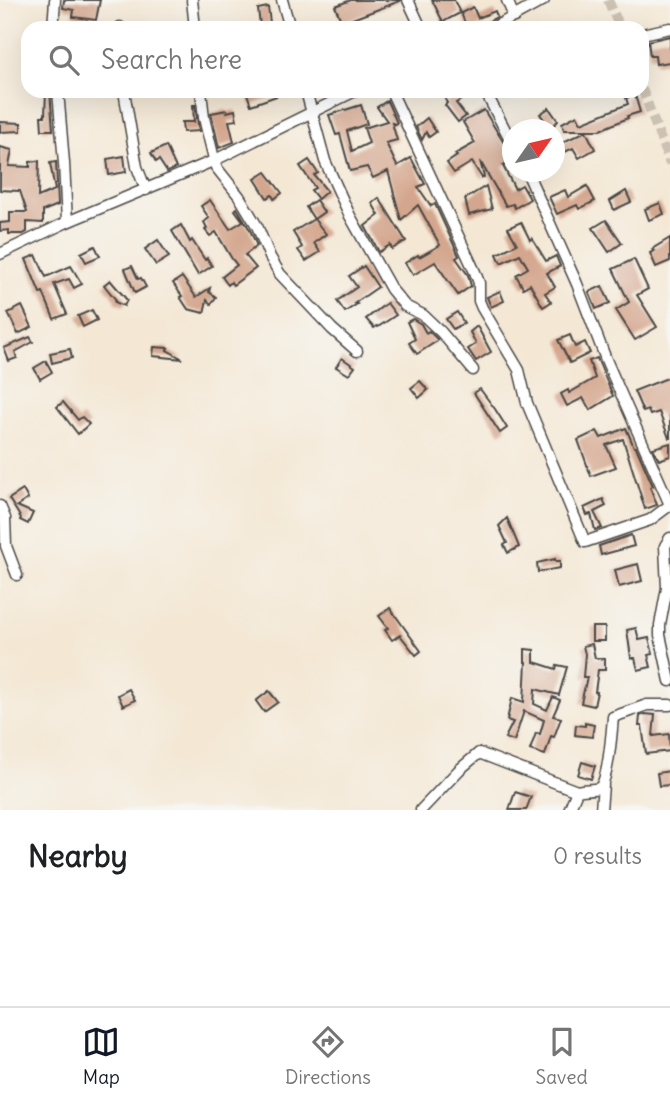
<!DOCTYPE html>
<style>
body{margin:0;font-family:Delius,sans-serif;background:#f2f2f2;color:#202124}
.compass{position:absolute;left:502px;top:119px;width:63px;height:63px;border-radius:50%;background:#fff;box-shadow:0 7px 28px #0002;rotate:56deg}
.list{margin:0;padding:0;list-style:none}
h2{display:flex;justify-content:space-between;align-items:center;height:91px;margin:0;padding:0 28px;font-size:30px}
h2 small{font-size:23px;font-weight:400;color:#757577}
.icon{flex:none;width:38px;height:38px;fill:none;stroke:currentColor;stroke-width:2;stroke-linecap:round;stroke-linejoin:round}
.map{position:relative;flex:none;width:670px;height:810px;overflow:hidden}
.search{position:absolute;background:#fff;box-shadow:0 7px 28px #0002;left:21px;right:21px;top:21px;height:77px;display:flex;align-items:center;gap:18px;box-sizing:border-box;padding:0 24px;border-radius:21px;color:#757577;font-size:26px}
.sheet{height:196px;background:#fff}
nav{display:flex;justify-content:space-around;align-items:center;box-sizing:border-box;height:98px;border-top:2px solid #e0e0e0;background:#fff;font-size:19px;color:#757577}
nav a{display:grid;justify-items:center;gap:4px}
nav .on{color:#111827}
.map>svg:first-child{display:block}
.building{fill:#d4a68d}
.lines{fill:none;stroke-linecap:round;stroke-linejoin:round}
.minor-tunnel{stroke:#ccc2b3;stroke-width:10;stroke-dasharray:10 5;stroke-linecap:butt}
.minor-casing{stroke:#494744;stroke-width:13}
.minor{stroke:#fff;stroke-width:10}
</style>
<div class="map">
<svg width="670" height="810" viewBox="0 0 670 810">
<rect width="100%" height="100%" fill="#f6f6f2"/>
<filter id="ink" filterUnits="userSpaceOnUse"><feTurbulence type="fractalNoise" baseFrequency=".0143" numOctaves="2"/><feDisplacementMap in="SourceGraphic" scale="14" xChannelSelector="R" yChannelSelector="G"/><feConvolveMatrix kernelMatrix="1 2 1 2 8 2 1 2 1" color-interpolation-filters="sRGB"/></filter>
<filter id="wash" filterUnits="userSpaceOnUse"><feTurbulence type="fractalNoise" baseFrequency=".00686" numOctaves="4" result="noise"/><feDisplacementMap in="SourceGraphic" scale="28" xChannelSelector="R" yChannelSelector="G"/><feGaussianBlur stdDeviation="1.57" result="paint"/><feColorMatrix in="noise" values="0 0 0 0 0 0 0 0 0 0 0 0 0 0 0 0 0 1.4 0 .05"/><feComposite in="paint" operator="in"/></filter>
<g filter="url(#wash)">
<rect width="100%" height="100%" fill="#f4e8d5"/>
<g id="blocks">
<g class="building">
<polygon points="64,0 100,0 96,20 73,17 74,10 63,8"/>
<polygon points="351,0 400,0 400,1 342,23 335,6"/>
<polygon points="432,0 454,0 460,13 443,22"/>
<polygon points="268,7 270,23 260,25 258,9"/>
<polygon points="473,7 478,18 495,11 497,17 476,28 467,28 461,13"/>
<polygon points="670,36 670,62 656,64 655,56 650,56 648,41"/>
<polygon points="46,91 50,91 53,130 42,130 41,116 45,116"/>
<polygon points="246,91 288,91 288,92 251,105"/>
<polygon points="441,91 462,91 466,97 456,103 466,116 458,122 445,105 447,103"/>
<polygon points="635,95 640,112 627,116 628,118 600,130 564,130 562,123 577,115 581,123 628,104 626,98"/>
<polygon points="387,101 397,123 395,124 392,123 397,140 386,143 397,166 411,158 425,184 418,187 431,206 435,204 459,256 456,258 468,275 471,286 458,295 435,262 413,275 405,263 418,255 419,257 440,245 418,205 401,220 388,171 373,178 367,167 350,171 340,134 336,135 329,115 361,105 367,124 347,131 352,151 369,143 364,128 387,121 377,107"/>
<polygon points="193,105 195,105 199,131 183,132 182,122 194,122"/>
<polygon points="549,108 558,121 550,128 540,114"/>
<polygon points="227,110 227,112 235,110 237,120 229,121 234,142 219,148 211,113"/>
<polygon points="484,110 513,158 513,161 503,166 515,189 522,185 530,199 515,208 513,204 506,206 480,161 484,177 482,178 472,162 454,173 447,163 457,156 455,154 475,143 463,122"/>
<polygon points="427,118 436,132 429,137 426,132 422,140 416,127"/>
<polygon points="0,122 21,123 21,131 0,132"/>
<polygon points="586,131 595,149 579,158 573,148 565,152 561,143"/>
<polygon points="166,146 176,168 167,172 159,160 156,162 151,153"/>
<polygon points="0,147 12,150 9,166 30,167 30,162 39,161 38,197 55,190 50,163 56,162 58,205 43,211 43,223 27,222 27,232 23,234 9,234 9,230 0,231 0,223 10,222 10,212 27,212 20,191 0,190"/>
<polygon points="124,156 126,172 109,175 107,159"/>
<polygon points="309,160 318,173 314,175 327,191 318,199 311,190 315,188 300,166"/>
<polygon points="266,172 282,193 274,199 272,195 267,198 255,179"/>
<polygon points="486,186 492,209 469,215 465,199"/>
<polygon points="587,186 595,201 579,209 577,205 557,214 549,197 565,190 568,197"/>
<polygon points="626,191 631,202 614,210 610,201"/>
<polygon points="379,198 406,241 392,249 390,245 379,252 365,226 379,215 372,203"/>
<polygon points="210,200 230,229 243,221 235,210 237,208 250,230 257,246 245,255 256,268 233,285 231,282 228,285 222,277 237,265 232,259 216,232 210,236 205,230 207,228 204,222 209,218 201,206"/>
<polygon points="316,200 324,212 314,219 306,207"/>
<polygon points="660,203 664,214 649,220 645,209"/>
<polygon points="314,219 326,234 314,243 320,252 306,261 298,250 302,247 293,232"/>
<polygon points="606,220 622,243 609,252 593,228"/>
<polygon points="521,222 530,240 532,238 546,261 556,256 560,266 547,273 555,287 545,293 551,302 543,307 530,284 523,288 516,275 528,268 520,254 501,263 497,254 517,244 508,228"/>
<polygon points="181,225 190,242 192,240 205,260 207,258 212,266 198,275 172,231"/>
<polygon points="670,238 670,261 656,267 650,253 654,251 652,249"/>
<polygon points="158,240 169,257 156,265 145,249"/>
<polygon points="95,246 100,256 86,262 81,253"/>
<polygon points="36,255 46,277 71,266 82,284 74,288 69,279 54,284 67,314 54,319 43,292 40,293 26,259"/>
<polygon points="634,259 648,289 637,295 657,327 635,340 616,310 629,302 613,269"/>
<polygon points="132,266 138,279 141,278 146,287 135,293 125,269"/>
<polygon points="364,266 378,287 355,303 357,304 345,312 337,301 357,287 349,276"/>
<polygon points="182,277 196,297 210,288 209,292 216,297 211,304 207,300 204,313 188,309 180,297 182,296 173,283"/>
<polygon points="110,280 127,300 124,306 115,302 116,300 104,285"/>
<polygon points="602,286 610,303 596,309 589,292"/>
<polygon points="500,291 504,301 491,307 487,297"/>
<polygon points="387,303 396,315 378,327 377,326 374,328 366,319"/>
<polygon points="22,306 32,327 18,334 8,313"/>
<polygon points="92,310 97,320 83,327 78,316"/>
<polygon points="457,312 464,323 453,329 446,319"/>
<polygon points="413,319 421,324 426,333 429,331 437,339 437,341 417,354 409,343 415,339 407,322"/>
<polygon points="477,326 491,352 476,361 468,349 476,344 470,332"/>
<polygon points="570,335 575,347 585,342 590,353 570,363 558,340"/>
<polygon points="30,337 33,342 15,352 17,358 9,361 4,348"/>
<polygon points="154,347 168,348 167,350 183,359 153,356"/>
<polygon points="70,349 72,358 52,363 50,353"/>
<polygon points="342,358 355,367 349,375 336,367"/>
<polygon points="597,358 613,396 590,410 583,398 567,406 561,394 568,390 569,393 595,378 589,361"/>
<polygon points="46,361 52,372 40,379 34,368"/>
<polygon points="670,377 670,438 669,438 659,412 650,415 648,410 643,412 634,391"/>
<polygon points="420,381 428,390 419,398 411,388"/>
<polygon points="480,389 495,409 507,428 500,433 474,393"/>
<polygon points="63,402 78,420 82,417 89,424 78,434 57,407"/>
<polygon points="626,428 634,447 636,447 653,486 650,487 657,505 645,509 623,439 606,445 616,467 591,476 578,440 597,431 601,438"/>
<polygon points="670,443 670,456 659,460 653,448"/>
<polygon points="23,490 28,499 17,506 33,513 28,524 20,520 21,518 9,499"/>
<polygon points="603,499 606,506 594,512 602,528 595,530 591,514 587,515 584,508"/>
<polygon points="507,518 519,547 508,553 504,545 507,543 499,526"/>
<polygon points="631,535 634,546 601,555 599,546"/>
<polygon points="555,559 555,561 560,561 560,568 538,572 537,563"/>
<polygon points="638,564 642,581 619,587 615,570"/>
<polygon points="390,608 421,651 416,655 400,635 392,640 385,630 388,628 379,616"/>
<rect x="592" y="627" width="13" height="14"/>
<polygon points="636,628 639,640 649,638 653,654 648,655 651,667 638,670 635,658 631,658 627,630"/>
<polygon points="592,644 595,658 605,659 605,670 598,670 595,692 597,692 594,706 581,703 587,677 583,677 585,654 583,646"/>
<polygon points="525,649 534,650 534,662 556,669 557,665 567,667 559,695 535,689 534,704 547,710 553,697 560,700 553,716 561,718 554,737 551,736 545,755 530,750 536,733 540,734 544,720 524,711 514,741 505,738 513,722 507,720 512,698 524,702 526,662 525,662"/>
<polygon points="129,689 135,700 123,706 118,695"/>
<polygon points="269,691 278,702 264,712 256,701"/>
<polygon points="645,714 655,715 653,736 669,734 670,751 646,754 642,726 639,726 640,716"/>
<polygon points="585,723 594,725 592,737 575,735 576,725 585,726"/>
<polygon points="582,762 595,766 591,779 578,775"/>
<polygon points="670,771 670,785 659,786 657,773"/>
<polygon points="515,792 531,797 526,810 509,810"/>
</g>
</g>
</g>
<g filter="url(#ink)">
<use href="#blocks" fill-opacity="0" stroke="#494744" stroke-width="2"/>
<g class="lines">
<g class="minor-tunnel">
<polyline points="608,0 620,28"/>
<polyline points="642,89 670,164"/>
</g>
<g class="minor-casing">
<g id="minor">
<polyline points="192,0 195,28"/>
<polyline points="282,0 290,28"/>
<polyline points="408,0 421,28"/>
<polyline points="507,0 514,17"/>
<polyline points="120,27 120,28"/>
<polyline points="53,28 55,0"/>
<polyline points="493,28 544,0"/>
<polyline points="642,34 670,28"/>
<polyline points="58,91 64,163 67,222"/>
<polyline points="124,91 137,167 146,190"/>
<polyline points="201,91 204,118 216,167 239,196 257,226 270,257 280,274 332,329 357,351"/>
<polyline points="306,91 325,161 350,216 391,289 405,306 423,315 441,332 473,370"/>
<polyline points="391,91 475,272 479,283 479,301 482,308 519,370 527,403 585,542 650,520 670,505"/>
<polyline points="485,91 512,143"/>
<polyline points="527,172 577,284 607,362 670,505"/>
<polyline points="0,254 67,222 213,161 355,91"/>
<polyline points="0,506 5,518 6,546 17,575"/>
<polyline points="670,538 665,546 667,588 660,625 660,635 670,681"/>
<polyline points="421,810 459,770 479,753 577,791"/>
<path d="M569,810l8,-19c6,-2 15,-1 22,-3 9,-4 13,-59 14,-71l34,-12h23"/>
<polyline points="601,810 603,785"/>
</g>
</g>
<use href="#minor" class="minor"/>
</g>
</g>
</svg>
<svg class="compass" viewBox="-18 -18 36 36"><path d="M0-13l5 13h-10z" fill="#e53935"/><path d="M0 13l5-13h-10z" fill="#757577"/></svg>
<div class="search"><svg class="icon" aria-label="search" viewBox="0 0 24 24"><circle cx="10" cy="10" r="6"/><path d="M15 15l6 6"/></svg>Search here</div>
</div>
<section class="sheet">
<h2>Nearby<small>0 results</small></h2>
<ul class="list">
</ul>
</section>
<nav>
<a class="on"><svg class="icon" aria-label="map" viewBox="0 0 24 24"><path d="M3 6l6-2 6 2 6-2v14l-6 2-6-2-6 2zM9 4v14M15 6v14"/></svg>Map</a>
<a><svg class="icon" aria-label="directions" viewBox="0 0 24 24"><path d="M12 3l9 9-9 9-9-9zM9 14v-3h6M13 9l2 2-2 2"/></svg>Directions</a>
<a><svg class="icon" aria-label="saved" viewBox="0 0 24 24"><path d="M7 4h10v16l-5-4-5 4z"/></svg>Saved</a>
</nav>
